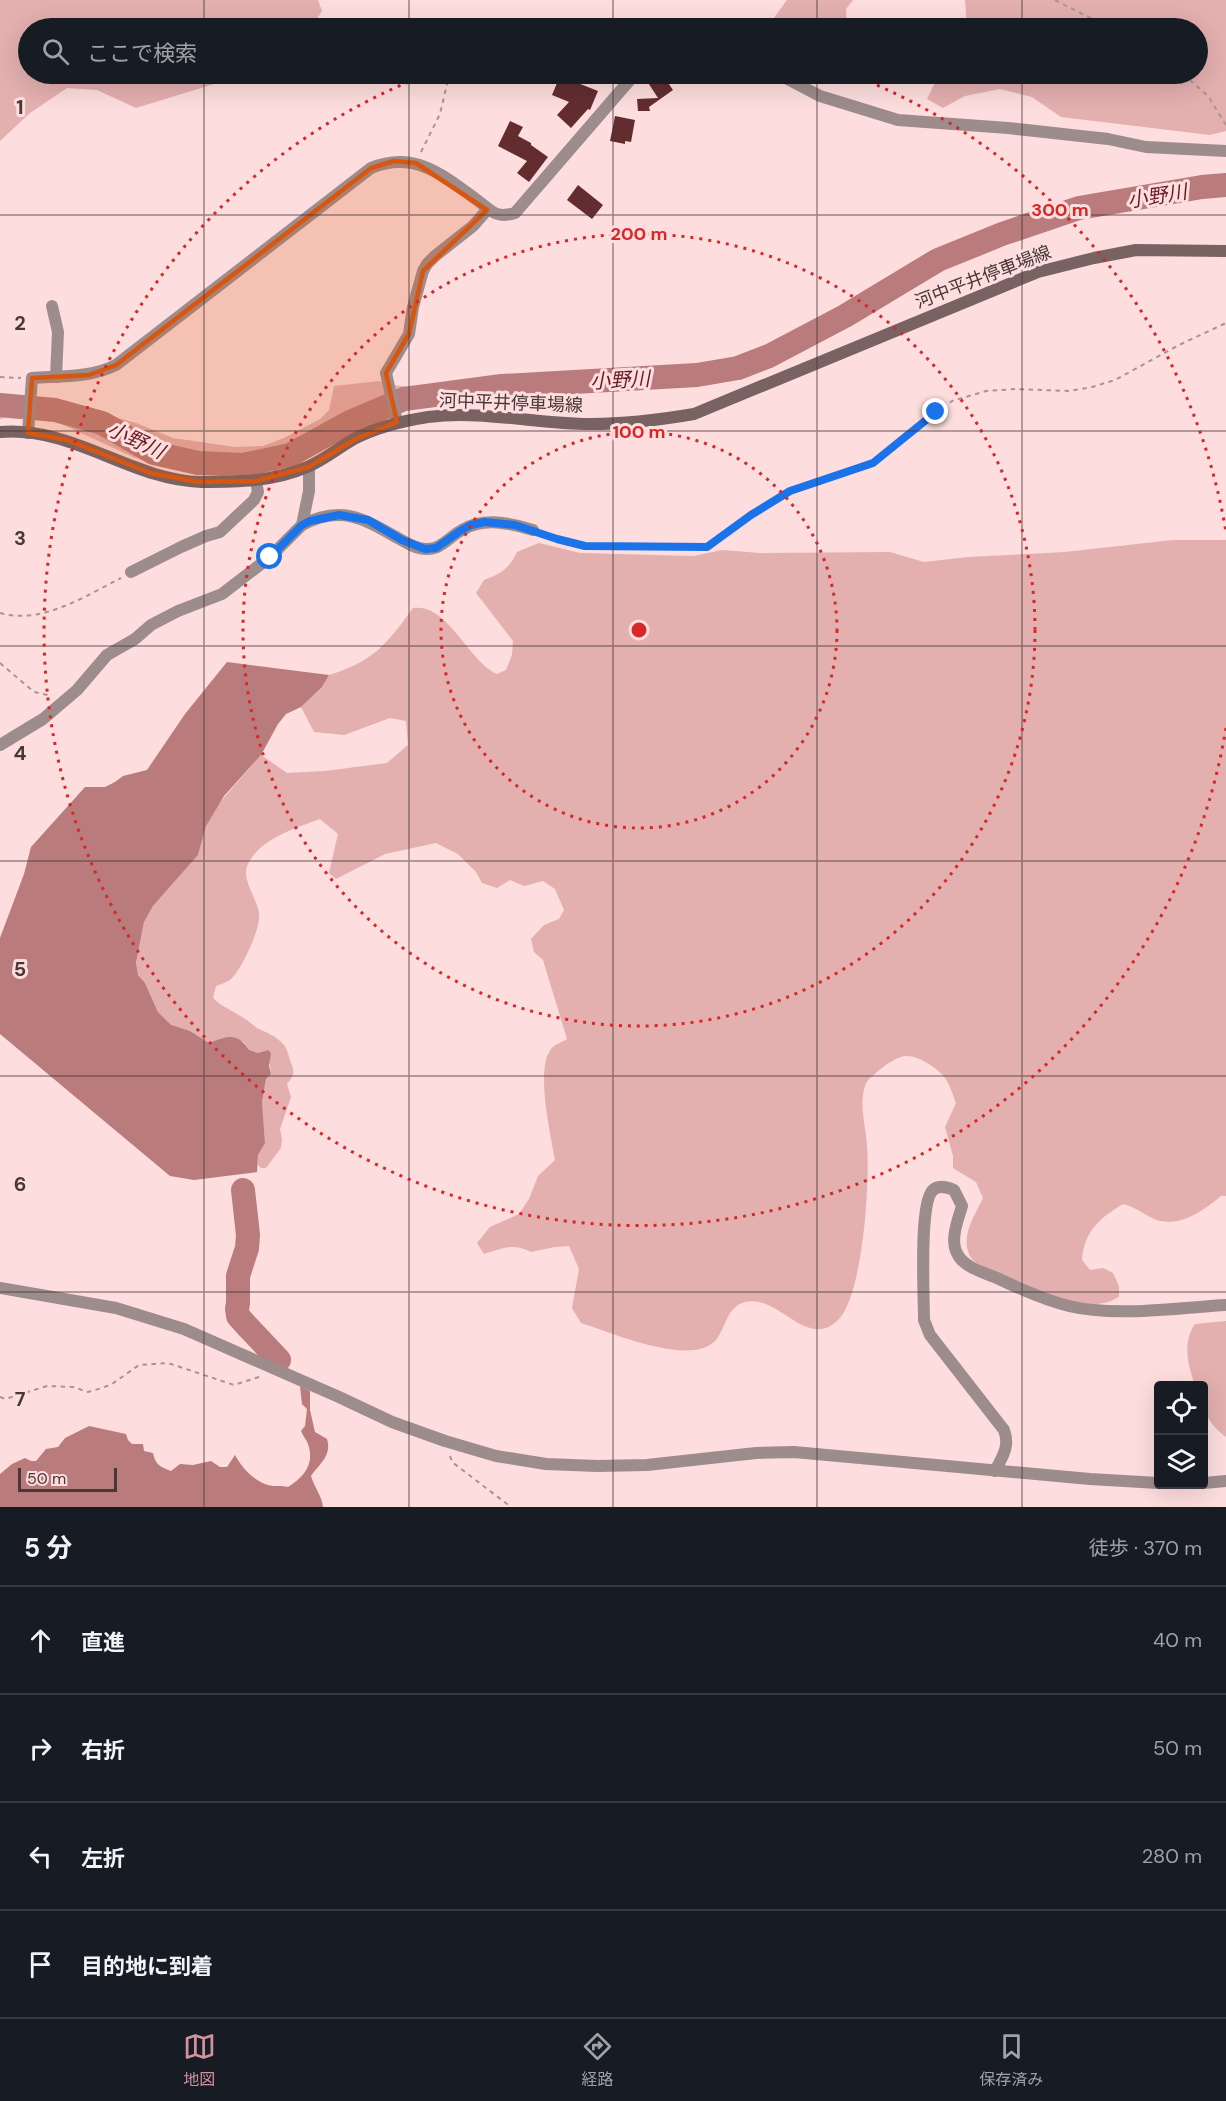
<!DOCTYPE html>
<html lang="ja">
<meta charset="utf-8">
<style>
body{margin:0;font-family:"DM Sans","Noto Sans JP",sans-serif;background:#20242c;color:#f1f3f6}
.controls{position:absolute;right:18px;bottom:18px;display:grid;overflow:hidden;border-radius:6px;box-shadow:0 6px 24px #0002}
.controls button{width:54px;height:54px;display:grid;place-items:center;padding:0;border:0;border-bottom:2px solid #363941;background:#171b24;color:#f1f3f6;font:30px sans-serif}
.scale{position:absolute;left:18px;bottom:15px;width:99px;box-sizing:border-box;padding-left:6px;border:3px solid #473737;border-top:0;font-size:16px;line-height:21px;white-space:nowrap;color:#473737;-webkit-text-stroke:4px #fddddd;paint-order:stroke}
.stop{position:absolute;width:18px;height:18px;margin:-14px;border:4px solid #1a73e8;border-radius:50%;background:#fff}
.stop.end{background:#1a73e8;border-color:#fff;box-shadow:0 2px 6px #0008}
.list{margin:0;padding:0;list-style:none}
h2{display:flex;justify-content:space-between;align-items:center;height:78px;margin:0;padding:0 24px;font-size:26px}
h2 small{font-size:20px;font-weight:400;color:#9ea1a6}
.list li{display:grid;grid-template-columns:39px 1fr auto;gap:18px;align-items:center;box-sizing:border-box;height:108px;padding:0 24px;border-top:2px solid #363941}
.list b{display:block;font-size:22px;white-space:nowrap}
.list em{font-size:20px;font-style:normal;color:#9ea1a6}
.icon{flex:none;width:33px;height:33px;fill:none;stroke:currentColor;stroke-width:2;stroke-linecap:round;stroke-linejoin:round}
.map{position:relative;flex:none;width:1226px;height:1507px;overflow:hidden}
.search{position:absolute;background:#171b24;box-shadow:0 6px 24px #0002;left:18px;right:18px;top:18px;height:66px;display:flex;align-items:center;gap:15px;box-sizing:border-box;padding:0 21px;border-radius:33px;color:#9ea1a6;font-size:22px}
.sheet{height:510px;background:#171b24}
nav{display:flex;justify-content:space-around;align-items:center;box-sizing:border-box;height:84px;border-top:2px solid #363941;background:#171b24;font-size:16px;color:#9ea1a6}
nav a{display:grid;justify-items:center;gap:3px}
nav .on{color:#d2909e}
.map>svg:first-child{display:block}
.green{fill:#e3afaf}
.water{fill:#b97b7b}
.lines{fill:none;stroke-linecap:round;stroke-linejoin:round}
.river{stroke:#b97b7b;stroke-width:24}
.building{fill:#632d30}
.path{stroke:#ac9393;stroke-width:2;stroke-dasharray:4.5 4.5;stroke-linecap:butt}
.minor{stroke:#9d8c8c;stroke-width:12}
.secondary{stroke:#796262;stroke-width:12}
.route{stroke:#1a73e8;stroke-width:8}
.marked{fill:#d85610;fill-opacity:0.2;stroke:#d85610;stroke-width:4.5;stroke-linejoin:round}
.grid{fill:none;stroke:#473737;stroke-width:1.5;stroke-opacity:0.55}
.ring{fill:none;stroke:#d62828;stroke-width:3;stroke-dasharray:3 6}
.labels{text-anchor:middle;stroke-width:6;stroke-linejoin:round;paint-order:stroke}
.street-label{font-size:18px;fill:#473737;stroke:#fddddd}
.water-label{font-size:20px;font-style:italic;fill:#671a23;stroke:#fddddd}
.grid-label{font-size:20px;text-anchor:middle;font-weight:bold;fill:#473737;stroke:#fddddd;stroke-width:6;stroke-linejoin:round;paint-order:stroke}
.centre{fill:#d62828;stroke:#fddddd;stroke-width:3}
.ring-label{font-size:18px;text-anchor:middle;font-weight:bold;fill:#d62828;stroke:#fddddd;stroke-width:6;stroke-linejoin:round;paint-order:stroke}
</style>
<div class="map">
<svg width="1226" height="1507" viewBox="0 0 1226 1507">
<rect width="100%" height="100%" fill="#fddddd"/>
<g class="green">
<polygon points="0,0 318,0 322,11 311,28 28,28 28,74 231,74 214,84 136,108 97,90 67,88 30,113 0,141"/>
<polygon points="787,0 853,0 846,9 847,28 769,28 768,26"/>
<polygon points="965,0 1226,0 1226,131 1210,135 1061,117 1032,97 1000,89 965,96 943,108 927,99 939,74 1198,74 1198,28 967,28"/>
<polygon points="379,381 392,385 455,392 382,419 349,434 324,449 296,460 269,469 241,473 188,471 159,465 133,457 55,421 4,418 0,419 0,394 41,398 73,405 136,423 173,438 235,447 263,446 284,438 320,419 329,410 334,386"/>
<path d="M1173,540h53v656h-5c-18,15 -44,34 -69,22 -10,-5 -17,-11 -29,-14 -23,14 -39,27 -41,56l8,10 13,-2 10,5 6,13v11c-14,8 -28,9 -45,6 -16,-3 -93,-33 -102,-44 -2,-2 -3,-5 -4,-8 -6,-17 8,-38 15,-53l-7,-16 -23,-14v-12l-8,-29 11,-24c-3,-8 -6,-18 -11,-25 -6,-9 -27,-23 -39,-22 -7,0 -18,7 -24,12 -5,4 -13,10 -16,15 -8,20 0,43 1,63 3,37 -4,147 -28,173 -32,33 -59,-25 -94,-17 -19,5 -19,27 -30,39 -25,26 -105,-9 -134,-18l-9,-15 7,-39 -10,-23 -14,1 -24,5c-17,-9 -29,-4 -47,2l-7,-11 13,-16 29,-13 10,-15 9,-23 17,-16c-4,-24 -20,-91 -4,-111 3,-4 11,-7 16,-10l-24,-79 -9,-8 -3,-13 13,-14 15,-6 5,-9 -9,-21 -12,-8 -19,5 -14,-6 -13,8 -15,-5 -6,-11 -18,-18 -22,-11 -51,11 -49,25 -7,-6 9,-39 -18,-15c-24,9 -58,19 -71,43 -11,18 12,38 10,57 -1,14 -17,49 -27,59 -4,4 -11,6 -16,8l-3,12c10,10 21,13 32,21 6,3 10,9 16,11 7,3 14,6 20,12 7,6 7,13 10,21 4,10 3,12 -4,21l4,13 -11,32 2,10 -1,9 -15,20h-5l-3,-3v-10l7,-12 -3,-41 4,-23 5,-5 -3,-24 -10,3 -9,-3 -5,-8 -21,-4 -14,5 -19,-12 -19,-5 -13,-14 -13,-29 -7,-8 -2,-11 8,-42 9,-16 45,-51 8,-29 9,-18 46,-53 26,18 38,-2 62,-8 21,-18 -2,-24 -16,-3 -46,17 -30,-3 -13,-25 21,-20 7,-12c44,-13 58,-31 84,-67 35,-5 55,53 84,66l9,-4 6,-15 1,-14 -37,-48 8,-13c17,-6 25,-11 33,-28l22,-9 41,10 114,3 28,-6 38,3 130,-1 34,10 44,-5 97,-5z"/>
<path d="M1226,1321v116c-21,-16 -22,-26 -22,-51l-9,-1c-7,-20 -13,-42 0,-61z"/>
</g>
<g class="water">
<path d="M227,662l102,13 -7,12 -21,20 -15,7 -8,10 -17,31 -37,41 -18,30 -8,29 -45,51 -9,16 -8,41 2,12 7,8 13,29 13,13 19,6 19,12c19,-7 28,-11 40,7l9,3 10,-3 3,3 -2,13 2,8 -5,5 -4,23 3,41 -7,12 -1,17 -63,8 -24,-4 -170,-142v-96l24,-64 7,-27 54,-60h20l10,-5 8,-6 24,-6 38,-56z"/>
<path d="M300,1386l10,5v19l5,22 12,7c5,17 -7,24 -16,37 3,11 11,20 12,31h-323v-33l12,-10 13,-6 6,3h5l10,-12 12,-2 7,-9 24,-12 37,8 2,6 4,4h11l1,7 9,2c2,11 7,14 18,18l9,-7 13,1 18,-4 9,6h7l8,-12c7,13 18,25 33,30 6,2 13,0 20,2 16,-10 27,-23 20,-43 -2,-5 -5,-8 -7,-13l4,-5 2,-17 -5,-5z"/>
</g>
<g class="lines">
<g class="river">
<polyline points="0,405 55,410 102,423 154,453 198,463 243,465 290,455 350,422 404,399 502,386 697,375 738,368 769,356 845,316 938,260 1002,234 1079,208 1202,187 1226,185"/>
<polyline points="243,1190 248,1235 247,1248 238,1276 238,1303 237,1309 238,1316 246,1325 279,1360"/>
</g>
</g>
<g class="building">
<polygon points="652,74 662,74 673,90 649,107 650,111 638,111 637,99 658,98 645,78"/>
<polygon points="560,76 598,91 590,110 588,109 571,128 557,115 569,102 552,95"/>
<polygon points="615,116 635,120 631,142 625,141 625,144 610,141"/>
<polygon points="510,121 523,127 518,136 531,143 531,145 548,157 529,182 517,173 527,161 498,146"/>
<polygon points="578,185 603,205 592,219 567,200"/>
</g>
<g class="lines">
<g class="path">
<polyline points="1055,0 1110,28"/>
<polyline points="549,22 549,28"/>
<polyline points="1183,74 1208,96 1226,125"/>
<polyline points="421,152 440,114 447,84 453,74"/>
<polyline points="0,377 21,378"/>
<polyline points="544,534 585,546 707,547 751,515 790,491 873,463 952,401 986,391 1016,389 1069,391 1092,387 1115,380 1179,345 1226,323"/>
<path d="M0,613c42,12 85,-17 121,-35"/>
<polyline points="0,663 34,692 52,696"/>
<polyline points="0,1397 5,1399 47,1386 73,1387 88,1392 102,1388 112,1384 139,1365 168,1363 234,1385 262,1376"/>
<polyline points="450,1456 452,1462 511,1507"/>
</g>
<g class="minor">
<polyline points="778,74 820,96 898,120 1008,128 1108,139 1146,147 1226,151"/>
<polyline points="52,306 58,332 56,377"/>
<polyline points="397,422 386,373 409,334 413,307 423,271 427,264 435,256 473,226 487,210"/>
<path d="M28,433l4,-55c29,-2 58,0 84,-13l255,-197c43,-18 72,7 106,32 14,10 18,19 38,13l120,-139"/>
<path d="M302,525c38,-20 61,-7 94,12 9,5 20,12 30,12 15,1 24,-13 36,-19 22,-13 48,-7 71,0"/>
<polyline points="131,572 181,547 206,536 220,532 254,500 258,492 256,481"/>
<polyline points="0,745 43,719 77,690 107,655 135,639 151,625 178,611 222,594 270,557 302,525 309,491 309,467"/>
<polyline points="0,1288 116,1308 184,1329 339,1397 392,1422 445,1441 496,1456 546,1464 597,1466 647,1465 756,1453 794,1452 1090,1479 1158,1483"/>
<path d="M995,1471c8,-15 15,-25 9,-41l-74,-95 -6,-15c0,-24 -5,-113 8,-129 6,-7 15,-4 22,-1l8,16c-4,14 -13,35 -4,49 6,12 27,18 39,23 23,11 47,22 72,28 44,11 110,2 156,-1"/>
<polyline points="1204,1483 1226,1481"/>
</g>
<path class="secondary" d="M0,432c74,-6 130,48 201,50 36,0 72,0 106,-15 17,-7 31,-19 47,-28 23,-12 48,-18 74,-22 54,-7 108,7 162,7 35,0 69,-4 104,-10l344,-142 56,-14 42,-8 90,1"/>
</g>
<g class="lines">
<polyline class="route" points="270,557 302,525 310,521 339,515 368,520 402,540 425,549 436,548 460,531 471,525 485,522 515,525 557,539 585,546 707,547 751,515 790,491 873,463 936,412"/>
</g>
<path class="marked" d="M394,161l22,2 71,47 -64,61 -14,63 -23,39 11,49 -41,17 -47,28 -53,14 -58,1 -48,-9 -83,-33 -39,-7 4,-55 57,-3 27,-10 255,-197z"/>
<path class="grid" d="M204,0v28M409,0v28M613,0v28M817,0v28M1022,0v28M204,74v1433M409,74v1433M613,74v1433M817,74v1433M1022,74v1433M0,215h1226M0,431h1226M0,646h1226M0,861h1226M0,1076h1226M0,1292h1226"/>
<g class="ring">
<circle cx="639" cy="630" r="198"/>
<circle cx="639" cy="630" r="396"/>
<path d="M1226 728A595 595 0 1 1 426 75M852 75A595 595 0 0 1 1226 532"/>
</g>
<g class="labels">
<g class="street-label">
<text transform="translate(983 277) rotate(-21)" y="6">河中平井停車場線</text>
<text transform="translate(511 403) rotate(2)" y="6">河中平井停車場線</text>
</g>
<g class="water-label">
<text transform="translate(1157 196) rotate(-9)" y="7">小野川</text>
<text transform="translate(620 380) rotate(-3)" y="7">小野川</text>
<text transform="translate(136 440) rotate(25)" y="7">小野川</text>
</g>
</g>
<g class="grid-label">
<text x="20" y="114">1</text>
<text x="20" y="330">2</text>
<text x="20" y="545">3</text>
<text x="20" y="760">4</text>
<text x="20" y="976">5</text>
<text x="20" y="1191">6</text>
<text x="20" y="1406">7</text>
</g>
<circle cx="639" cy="630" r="9" class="centre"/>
<g class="ring-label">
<text x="1060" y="216">300 m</text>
<text x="639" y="240">200 m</text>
<text x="639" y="438">100 m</text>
</g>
</svg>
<div class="controls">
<button><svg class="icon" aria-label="locate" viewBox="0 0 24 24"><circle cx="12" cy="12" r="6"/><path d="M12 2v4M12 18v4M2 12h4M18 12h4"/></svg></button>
<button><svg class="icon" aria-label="layers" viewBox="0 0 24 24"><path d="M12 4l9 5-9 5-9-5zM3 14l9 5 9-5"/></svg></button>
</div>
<div class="scale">50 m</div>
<div class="stop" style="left:270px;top:557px"></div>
<div class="stop end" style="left:936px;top:412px"></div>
<div class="search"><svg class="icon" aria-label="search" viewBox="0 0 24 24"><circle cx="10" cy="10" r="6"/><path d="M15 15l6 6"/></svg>ここで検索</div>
</div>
<section class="sheet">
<h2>5 分<small>徒歩 · 370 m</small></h2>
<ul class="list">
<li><svg class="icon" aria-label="ahead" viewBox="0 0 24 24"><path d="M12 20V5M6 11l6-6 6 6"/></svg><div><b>直進</b></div><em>40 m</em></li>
<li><svg class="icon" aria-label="right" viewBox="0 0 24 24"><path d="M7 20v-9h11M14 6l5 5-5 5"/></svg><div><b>右折</b></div><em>50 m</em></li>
<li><svg class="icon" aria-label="left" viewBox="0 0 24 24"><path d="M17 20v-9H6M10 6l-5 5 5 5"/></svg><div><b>左折</b></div><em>280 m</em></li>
<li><svg class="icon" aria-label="arrive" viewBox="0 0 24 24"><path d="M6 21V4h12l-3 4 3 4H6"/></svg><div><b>目的地に到着</b></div></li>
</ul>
</section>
<nav>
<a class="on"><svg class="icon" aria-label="map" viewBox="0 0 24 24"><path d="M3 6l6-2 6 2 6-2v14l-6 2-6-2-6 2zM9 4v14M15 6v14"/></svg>地図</a>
<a><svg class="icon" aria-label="directions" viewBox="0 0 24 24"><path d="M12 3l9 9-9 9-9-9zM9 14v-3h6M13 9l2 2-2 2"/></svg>経路</a>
<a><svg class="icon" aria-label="saved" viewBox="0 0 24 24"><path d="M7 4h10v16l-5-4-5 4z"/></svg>保存済み</a>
</nav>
